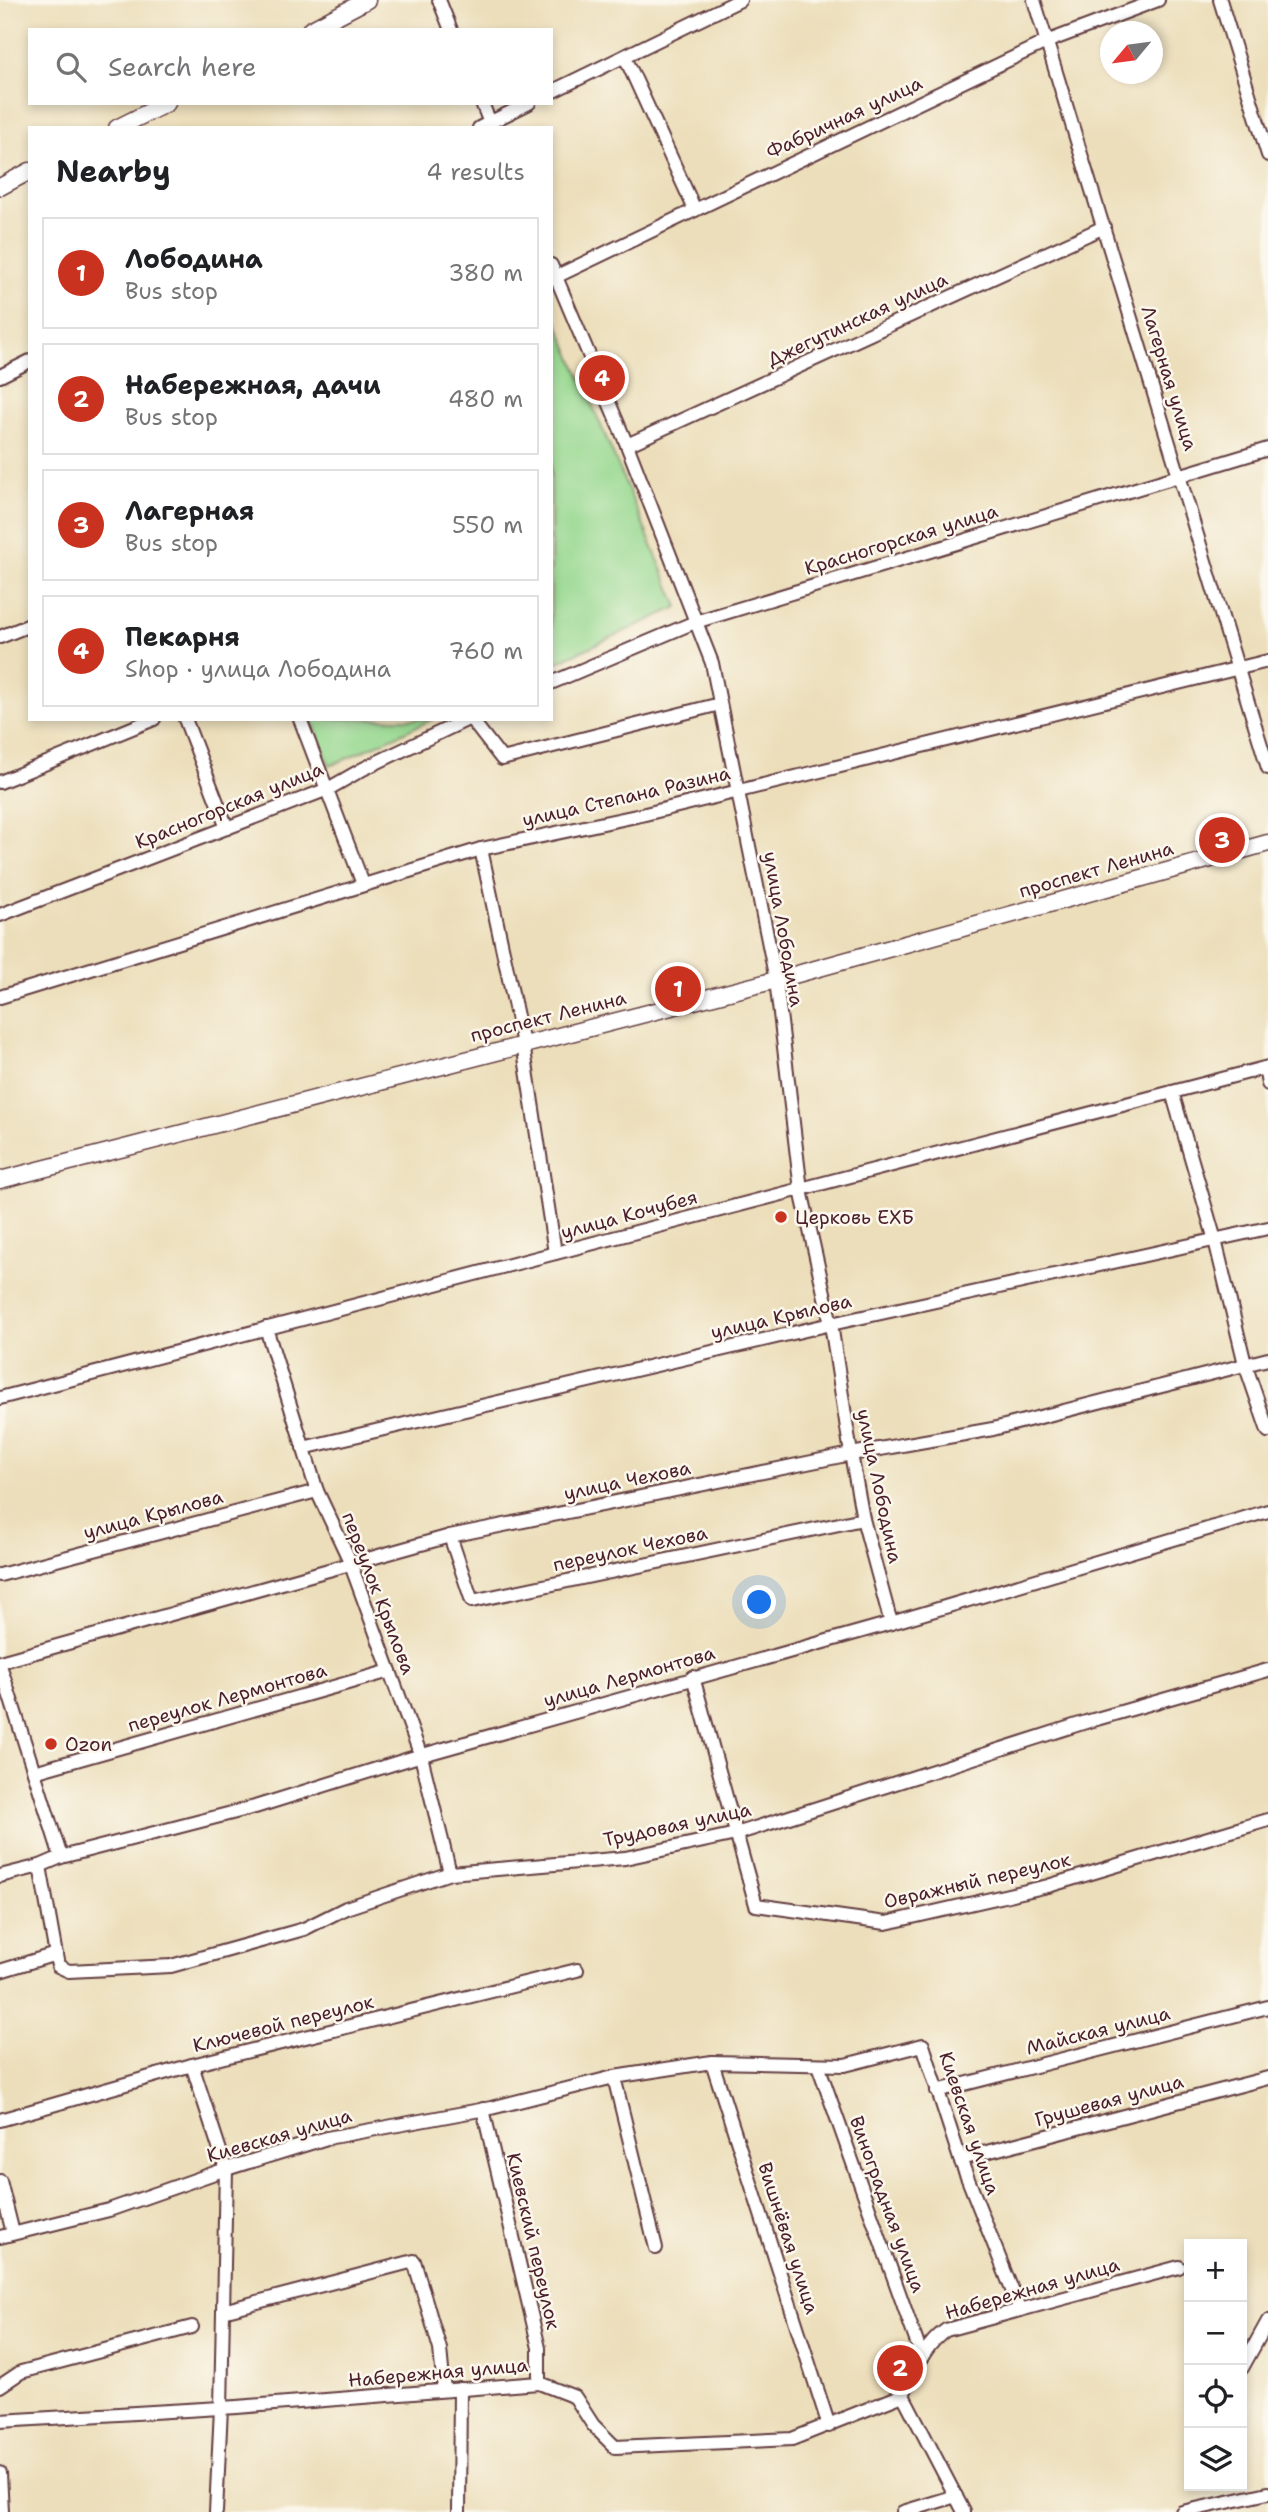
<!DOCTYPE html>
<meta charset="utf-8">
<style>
body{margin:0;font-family:"Shantell Sans",sans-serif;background:#f6f6f6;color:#202124}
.controls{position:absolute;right:21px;bottom:21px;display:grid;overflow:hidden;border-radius:0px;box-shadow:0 4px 10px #0003}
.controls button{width:63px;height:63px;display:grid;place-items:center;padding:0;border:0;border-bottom:2px solid #e0e0e0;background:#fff;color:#202124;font:35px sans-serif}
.compass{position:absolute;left:1100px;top:21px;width:63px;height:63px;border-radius:50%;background:#fff;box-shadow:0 4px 10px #0003;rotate:241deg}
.you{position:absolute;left:760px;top:1603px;width:24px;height:24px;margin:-18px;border:5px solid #fff;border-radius:50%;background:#1a73e8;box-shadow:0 0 0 10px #1a73e833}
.badge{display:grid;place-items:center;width:46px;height:46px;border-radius:50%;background:#c8321e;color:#fff;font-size:23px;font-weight:700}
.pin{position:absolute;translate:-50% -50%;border:4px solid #fff;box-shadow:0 2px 7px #0006}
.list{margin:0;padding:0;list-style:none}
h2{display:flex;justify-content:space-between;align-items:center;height:91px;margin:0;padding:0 28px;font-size:30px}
h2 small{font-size:23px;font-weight:400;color:#757577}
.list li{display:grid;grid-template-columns:46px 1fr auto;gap:21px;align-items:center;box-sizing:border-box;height:112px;margin:0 14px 14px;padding:0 14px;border:2px solid #e0e0e0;border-radius:0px}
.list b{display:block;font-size:26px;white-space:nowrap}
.list p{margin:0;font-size:23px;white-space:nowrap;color:#757577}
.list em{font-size:23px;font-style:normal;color:#757577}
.icon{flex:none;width:38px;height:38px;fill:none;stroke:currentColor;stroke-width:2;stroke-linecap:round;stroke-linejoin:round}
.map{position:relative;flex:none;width:1268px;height:2512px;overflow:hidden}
.search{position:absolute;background:#fff;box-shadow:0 4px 10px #0003;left:28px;top:28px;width:525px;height:77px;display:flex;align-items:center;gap:18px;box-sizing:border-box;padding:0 24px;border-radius:0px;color:#757577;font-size:26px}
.panel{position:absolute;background:#fff;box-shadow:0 4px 10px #0003;left:28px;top:126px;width:525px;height:595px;border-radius:0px}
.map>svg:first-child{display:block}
.green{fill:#96d88f;stroke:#707c5d;stroke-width:2}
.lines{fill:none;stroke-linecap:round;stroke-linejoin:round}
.minor-casing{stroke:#623c40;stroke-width:16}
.major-casing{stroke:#623c40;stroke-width:19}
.minor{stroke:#fff;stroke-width:12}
.major{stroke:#fff;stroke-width:16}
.poi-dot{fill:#c8321e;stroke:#fbf7ec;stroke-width:2.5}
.labels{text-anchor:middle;stroke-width:5;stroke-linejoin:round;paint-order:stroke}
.street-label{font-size:19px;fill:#4a1f2b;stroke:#fbf7ec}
.poi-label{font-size:19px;fill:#4a1f2b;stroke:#fbf7ec;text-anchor:start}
</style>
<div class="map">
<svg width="1268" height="2512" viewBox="0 0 1268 2512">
<rect width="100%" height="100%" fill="#fbf7ec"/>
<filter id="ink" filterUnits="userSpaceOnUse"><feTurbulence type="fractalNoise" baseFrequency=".0143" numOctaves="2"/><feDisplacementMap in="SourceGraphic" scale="14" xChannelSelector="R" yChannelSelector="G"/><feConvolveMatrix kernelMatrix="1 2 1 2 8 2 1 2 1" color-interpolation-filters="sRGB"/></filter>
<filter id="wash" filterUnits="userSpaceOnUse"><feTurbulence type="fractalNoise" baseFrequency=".00686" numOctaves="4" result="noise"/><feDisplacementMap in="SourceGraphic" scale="28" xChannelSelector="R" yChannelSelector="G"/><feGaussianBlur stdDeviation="1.57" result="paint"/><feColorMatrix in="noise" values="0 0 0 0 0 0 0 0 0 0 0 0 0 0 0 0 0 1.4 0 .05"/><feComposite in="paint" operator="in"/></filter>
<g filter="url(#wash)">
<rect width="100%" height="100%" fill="#ecdeba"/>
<g class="green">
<polygon points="551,308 678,607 551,665"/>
<polygon points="312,719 433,719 330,766"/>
</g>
</g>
<g filter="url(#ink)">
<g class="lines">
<g class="minor-casing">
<g id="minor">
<polyline points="439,0 451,30"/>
<polyline points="1034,0 1268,768"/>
<polyline points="1220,0 1268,155"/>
<polyline points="625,57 695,210"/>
<polyline points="551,92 740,0"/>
<polyline points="482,103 492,128"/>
<polyline points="479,128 529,103"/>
<polyline points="551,265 627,445 712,663 776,980 801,1190 831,1324 851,1454 863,1519 891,1623"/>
<polyline points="551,279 1046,42 1158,0"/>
<polyline points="0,376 30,361"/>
<polyline points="627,445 1104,227"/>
<polyline points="0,637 30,625"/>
<polyline points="551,683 695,622 1268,449"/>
<polyline points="185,719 227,828"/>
<polyline points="300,719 363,884"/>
<polyline points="471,719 502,759 720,704"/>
<polyline points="0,782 154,719"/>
<polyline points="481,849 523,1044 555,1253"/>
<polyline points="0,915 328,789 363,769 468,719"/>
<polyline points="0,997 481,849 641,815 1268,661"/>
<polyline points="1265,1068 1268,1084"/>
<polyline points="1172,1092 1215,1240 1245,1364 1268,1431"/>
<polyline points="266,1328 317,1491 348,1557 421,1756 450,1873"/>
<polyline points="0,1398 1268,1067"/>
<polyline points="303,1448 831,1324 1268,1228"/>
<polyline points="450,1536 472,1601 863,1519"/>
<polyline points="0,1575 317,1491"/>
<polyline points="0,1662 450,1536 851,1454 993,1429 1268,1359"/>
<polyline points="0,1665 61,1857"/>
<polyline points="693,1677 756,1905 886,1923 1048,1886 1268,1820"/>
<polyline points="34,1772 390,1671"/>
<polyline points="40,1866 58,1966 69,1971 171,1966 304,1929 346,1908 450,1873 625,1858 736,1834 1086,1722 1268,1670"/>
<polyline points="0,1876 40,1866 61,1857 255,1807 412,1758 891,1623 1268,1511"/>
<polyline points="0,1971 56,1954"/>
<polyline points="712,2062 829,2426"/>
<polyline points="192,2065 226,2169 221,2408 216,2512"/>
<polyline points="818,2065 922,2357"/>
<polyline points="614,2077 656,2248"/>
<polyline points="937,2091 1268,2007"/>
<polyline points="483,2109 539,2348 539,2383"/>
<polyline points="0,2120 192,2065 577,1970"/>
<polyline points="960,2159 1268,2078"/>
<polyline points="0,2181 13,2233"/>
<polyline points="0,2237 109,2210 226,2169 327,2138 491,2108 614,2077 712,2062 845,2065 923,2045 960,2159 1020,2310"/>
<polyline points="223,2311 414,2261 440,2349 444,2390"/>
<polyline points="1242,2368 1268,2321"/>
<polyline points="0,2386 21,2372 192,2327"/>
<polyline points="903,2395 964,2512"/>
<path d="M0,2421l237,-14 302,-24 36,14 18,28 22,22 177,-8 111,-44c11,-23 21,-50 43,-65l233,-63"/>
<polyline points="0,2473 2,2512"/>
<polyline points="459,2512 460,2389"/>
<polyline points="903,2512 956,2496"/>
<polyline points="1182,2512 1268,2493"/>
</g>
</g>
<g class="major-casing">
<g id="major">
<polyline points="310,30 367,0"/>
<polyline points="117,128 167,103"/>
<polyline points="0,187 30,171"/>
<polyline points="0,1180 776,980 1268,843"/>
</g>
</g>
<use href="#minor" class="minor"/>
<use href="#major" class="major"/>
</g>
</g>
<g class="poi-dot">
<circle cx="781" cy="1217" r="7"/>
<circle cx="51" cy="1744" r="7"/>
</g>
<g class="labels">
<g class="street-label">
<text transform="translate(844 117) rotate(-25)" y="7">Фабричная улица</text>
<text transform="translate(857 319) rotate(-25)" y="7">Джегутинская улица</text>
<text transform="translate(1170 378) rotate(73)" y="7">Лагерная улица</text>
<text transform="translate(901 539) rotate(-17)" y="7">Красногорская улица</text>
<text transform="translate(626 796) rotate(-13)" y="7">улица Степана Разина</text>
<text transform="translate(229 805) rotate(-22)" y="7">Красногорская улица</text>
<text transform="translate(1096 869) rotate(-16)" y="7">проспект Ленина</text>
<text transform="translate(784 929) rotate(80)" y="7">улица Лободина</text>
<text transform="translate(548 1016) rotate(-14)" y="7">проспект Ленина</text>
<text transform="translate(629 1214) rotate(-15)" y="7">улица Кочубея</text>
<text transform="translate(781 1316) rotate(-13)" y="7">улица Крылова</text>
<text transform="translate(627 1480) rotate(-12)" y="7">улица Чехова</text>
<text transform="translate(880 1486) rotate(78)" y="7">улица Лободина</text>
<text transform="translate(153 1514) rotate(-15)" y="7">улица Крылова</text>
<text transform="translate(630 1548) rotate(-12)" y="7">переулок Чехова</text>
<text transform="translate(379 1593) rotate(69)" y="7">переулок Крылова</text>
<text transform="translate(629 1676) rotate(-16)" y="7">улица Лермонтова</text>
<text transform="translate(227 1697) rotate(-16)" y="7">переулок Лермонтова</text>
<text transform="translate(677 1824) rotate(-12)" y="7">Трудовая улица</text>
<text transform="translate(977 1880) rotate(-13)" y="7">Овражный переулок</text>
<text transform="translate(283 2023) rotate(-14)" y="7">Ключевой переулок</text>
<text transform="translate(1098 2030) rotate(-14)" y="7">Майская улица</text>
<text transform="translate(1109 2100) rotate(-15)" y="7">Грушевая улица</text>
<text transform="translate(970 2123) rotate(71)" y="7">Киевская улица</text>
<text transform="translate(279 2135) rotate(-16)" y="7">Киевская улица</text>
<text transform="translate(888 2204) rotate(70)" y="7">Виноградная улица</text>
<text transform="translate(789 2238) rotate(72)" y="7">Вишнёвая улица</text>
<text transform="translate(534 2241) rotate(77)" y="7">Киевский переулок</text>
<text transform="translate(1032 2288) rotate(-16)" y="7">Набережная улица</text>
<text transform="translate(438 2372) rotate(-5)" y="7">Набережная улица</text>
</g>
<g class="poi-label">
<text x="795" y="1224">Церковь ЕХБ</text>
<text x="65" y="1751">Ozon</text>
</g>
</g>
</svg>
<div class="controls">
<button>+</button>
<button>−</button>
<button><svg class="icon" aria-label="locate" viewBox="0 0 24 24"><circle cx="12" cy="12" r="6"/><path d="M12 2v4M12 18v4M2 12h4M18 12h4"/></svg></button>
<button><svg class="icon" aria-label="layers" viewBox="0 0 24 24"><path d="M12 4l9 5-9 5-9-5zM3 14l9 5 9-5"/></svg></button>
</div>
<svg class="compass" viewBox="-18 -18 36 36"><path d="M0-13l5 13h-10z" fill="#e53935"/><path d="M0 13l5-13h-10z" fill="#757577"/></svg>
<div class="you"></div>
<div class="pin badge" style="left:678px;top:989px">1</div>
<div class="pin badge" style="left:900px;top:2368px">2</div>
<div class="pin badge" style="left:1222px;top:840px">3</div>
<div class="pin badge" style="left:602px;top:378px">4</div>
<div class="search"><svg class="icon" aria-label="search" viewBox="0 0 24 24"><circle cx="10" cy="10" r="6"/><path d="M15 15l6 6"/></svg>Search here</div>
<section class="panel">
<h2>Nearby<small>4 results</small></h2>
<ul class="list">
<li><span class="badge">1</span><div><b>Лободина</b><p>Bus stop</p></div><em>380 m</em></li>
<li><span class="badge">2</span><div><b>Набережная, дачи</b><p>Bus stop</p></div><em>480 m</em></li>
<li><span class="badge">3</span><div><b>Лагерная</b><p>Bus stop</p></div><em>550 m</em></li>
<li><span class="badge">4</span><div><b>Пекарня</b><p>Shop · улица Лободина</p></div><em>760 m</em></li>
</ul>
</section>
</div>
